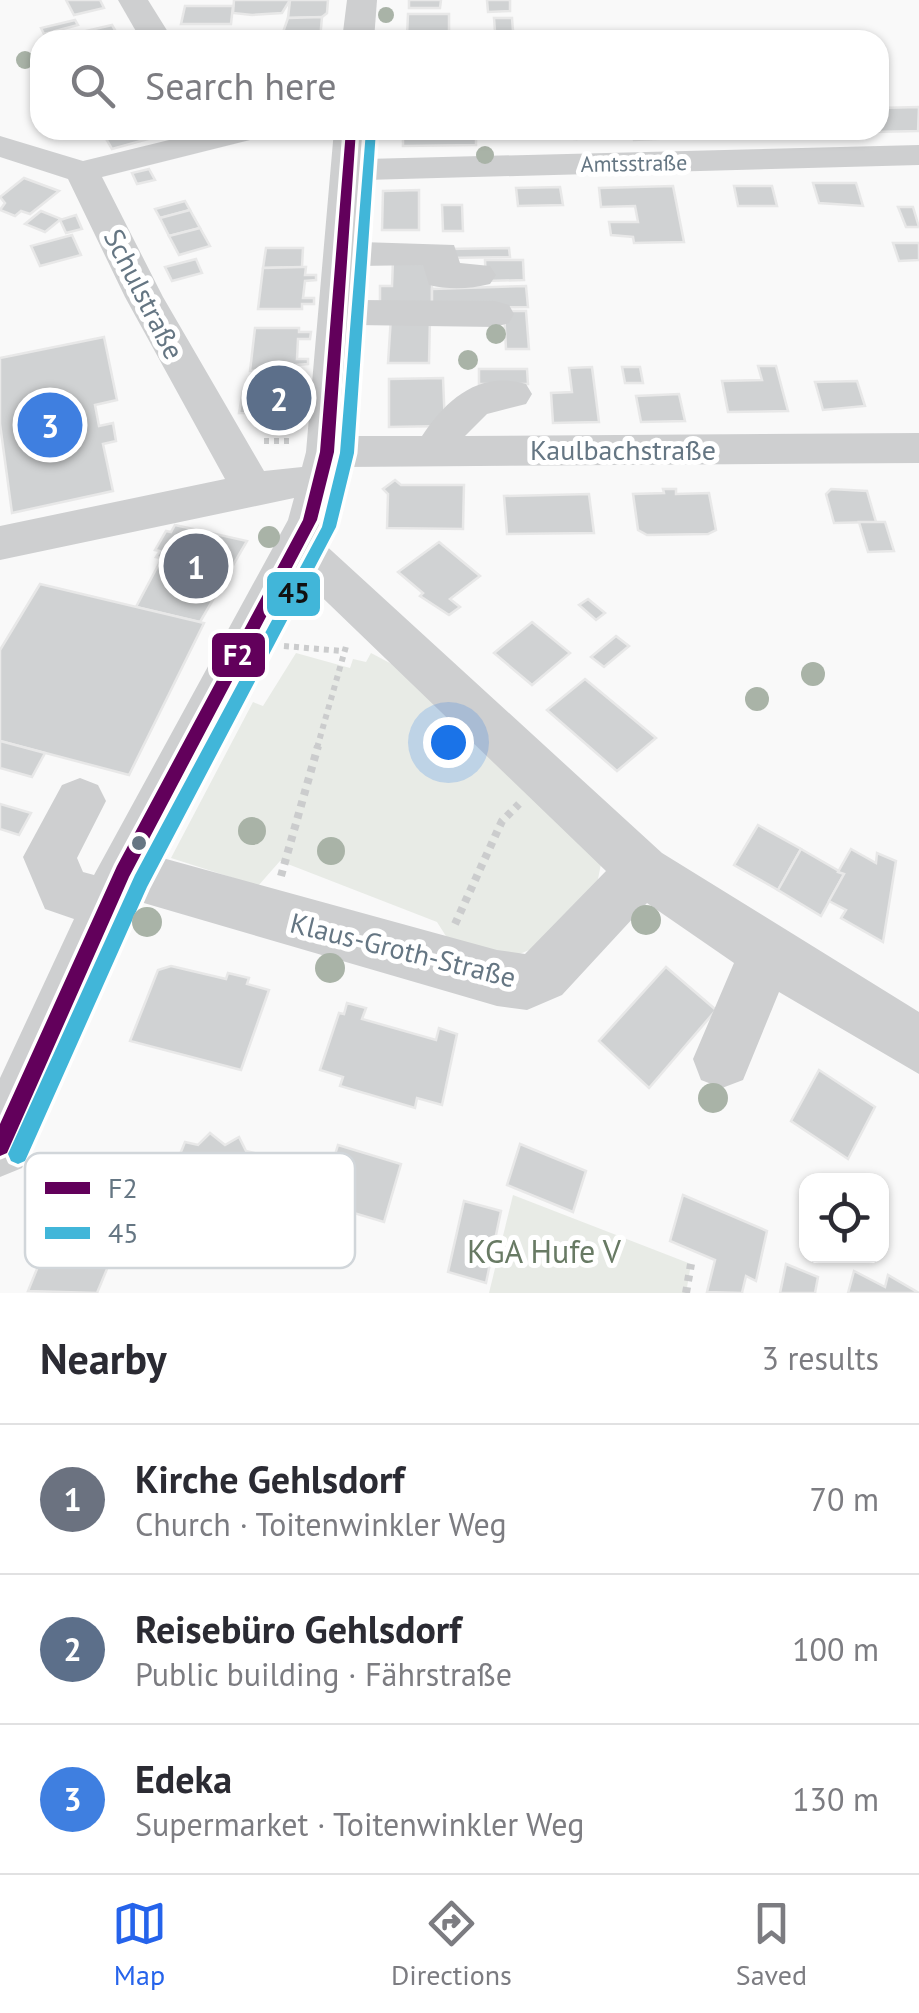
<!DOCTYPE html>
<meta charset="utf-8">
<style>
body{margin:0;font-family:"PT Sans",sans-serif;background:#f2f2f3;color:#2b2b33}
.controls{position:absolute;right:30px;bottom:30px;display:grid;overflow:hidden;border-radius:20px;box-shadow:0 2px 8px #0004}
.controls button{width:90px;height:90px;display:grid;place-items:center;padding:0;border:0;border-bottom:2px solid #e1e1e2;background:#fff;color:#2b2b33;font:50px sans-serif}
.you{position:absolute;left:448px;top:742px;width:35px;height:35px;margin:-25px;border:8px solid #fff;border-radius:50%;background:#1a73e8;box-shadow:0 0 0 15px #1a73e833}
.badge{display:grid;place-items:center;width:65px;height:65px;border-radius:50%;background:#2563eb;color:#fff;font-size:32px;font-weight:700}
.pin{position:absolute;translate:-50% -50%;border:5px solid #fff;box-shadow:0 2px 10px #0006}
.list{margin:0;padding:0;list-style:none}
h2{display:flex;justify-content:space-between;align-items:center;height:130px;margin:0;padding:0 40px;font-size:42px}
h2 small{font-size:32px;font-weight:400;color:#7c7c81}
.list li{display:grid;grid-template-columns:65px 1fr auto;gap:30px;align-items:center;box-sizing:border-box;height:150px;padding:0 40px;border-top:2px solid #e1e1e2}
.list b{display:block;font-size:38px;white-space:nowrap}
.list p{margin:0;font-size:32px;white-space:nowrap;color:#7c7c81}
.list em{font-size:32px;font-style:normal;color:#7c7c81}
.icon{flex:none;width:55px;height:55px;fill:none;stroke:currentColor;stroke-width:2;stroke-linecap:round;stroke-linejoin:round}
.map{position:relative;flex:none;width:919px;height:1293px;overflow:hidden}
.search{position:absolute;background:#fff;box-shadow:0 2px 8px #0004;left:30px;right:30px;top:30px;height:110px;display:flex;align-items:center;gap:25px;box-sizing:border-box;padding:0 35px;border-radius:30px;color:#7c7c81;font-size:38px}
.sheet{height:580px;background:#fff}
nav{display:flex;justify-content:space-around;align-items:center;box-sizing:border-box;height:140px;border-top:2px solid #e1e1e2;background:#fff;font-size:28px;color:#7c7c81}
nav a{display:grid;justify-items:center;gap:5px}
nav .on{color:#2563eb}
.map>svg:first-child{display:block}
.green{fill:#e8ebe6}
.building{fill:#d0d2d3;stroke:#e8e8e8;stroke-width:2.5}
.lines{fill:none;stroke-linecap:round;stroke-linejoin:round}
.path-far2{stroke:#cbcccd;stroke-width:5;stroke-dasharray:4 4;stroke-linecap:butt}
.path-far1{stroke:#cbcccd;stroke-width:6;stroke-dasharray:5 5;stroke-linecap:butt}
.path{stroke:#cbcccd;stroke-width:8;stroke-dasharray:6 6;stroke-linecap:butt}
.minor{fill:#cecfd0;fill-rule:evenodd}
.bus-1-casing{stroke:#fff;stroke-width:7}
.bus-2-casing{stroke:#fff;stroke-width:7}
.bus-1{fill:#62005b;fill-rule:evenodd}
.bus-2{fill:#41b6d9;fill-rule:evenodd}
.tree{fill:#a9b3a7}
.bus-dot{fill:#657683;stroke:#fff;stroke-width:4}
.labels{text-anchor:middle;stroke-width:10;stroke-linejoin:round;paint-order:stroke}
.far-street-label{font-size:22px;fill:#657683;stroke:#fff}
.street-label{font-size:28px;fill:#657683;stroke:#fff}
.near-park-label{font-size:32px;fill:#687a64;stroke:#fff}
.key{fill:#fff;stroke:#d1d6da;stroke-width:2.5}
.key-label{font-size:28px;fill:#657683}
.line-badge{stroke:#fff;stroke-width:4}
.badge-label{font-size:28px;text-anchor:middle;font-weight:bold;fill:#fff}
.pale-badge-label{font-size:28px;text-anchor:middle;font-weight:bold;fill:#111}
</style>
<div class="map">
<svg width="919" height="1293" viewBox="0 0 919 1293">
<rect width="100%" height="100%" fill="#f9f9f9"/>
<g class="green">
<polygon points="296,653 350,668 353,659 366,662 371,653 420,679 601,864 597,884 536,947 515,956 451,944 437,922 280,861 258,886 171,858 253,702 263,706"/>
<polygon points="513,1195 691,1264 686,1293 489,1293"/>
</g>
<g class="building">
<polygon points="66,0 100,0 104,8 74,15"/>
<polygon points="234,0 290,0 282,13 252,15 233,13"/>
<polygon points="290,0 328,0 327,13 322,17 288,18"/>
<polygon points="409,0 441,0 440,8 409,8"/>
<polygon points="487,0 510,0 510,11 488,12"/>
<polygon points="185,6 233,6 231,24 181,24"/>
<polygon points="408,14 449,14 449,36 407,36"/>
<polygon points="322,17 320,40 285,40 282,35 288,18"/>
<polygon points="494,18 512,18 513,31 495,32"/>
<polygon points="75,20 78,25 44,34 41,28"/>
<polygon points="112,25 119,37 76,40 73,34"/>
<polygon points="919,107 918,131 872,132 879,130 879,108"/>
<polygon points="101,130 163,130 166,134 112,149"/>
<polygon points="403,130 476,130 476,145 403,146"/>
<polygon points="538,130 575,130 576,139 538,137"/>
<polygon points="632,130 696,130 698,137 634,140"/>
<polygon points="149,169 155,180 137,184 132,173"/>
<polygon points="24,178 59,191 30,214 21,211 15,216 0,210 5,203 0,197"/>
<polygon points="813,183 856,183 863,206 819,203"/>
<polygon points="673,186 684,242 634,243 633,237 611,235 609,222 638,222 635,206 601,207 599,188"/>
<polygon points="734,186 772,186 777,206 738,206"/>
<polygon points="560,187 563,205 518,206 516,188"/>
<polygon points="419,190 419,230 382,230 383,191"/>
<polygon points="185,201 190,210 160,218 155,209"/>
<polygon points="442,205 462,205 463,231 443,231"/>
<polygon points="898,207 913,207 919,227 906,227"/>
<polygon points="190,210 200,228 169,236 160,218"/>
<polygon points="41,211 61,219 45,232 25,224"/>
<polygon points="76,215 82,229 66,233 60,220"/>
<polygon points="200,228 210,246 179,255 169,236"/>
<polygon points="72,235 81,255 40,266 31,246"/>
<polygon points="893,243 919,243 919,260 899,261"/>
<polygon points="266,248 303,248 302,267 263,268"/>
<polygon points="509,248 510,257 446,258 446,249"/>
<polygon points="196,259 202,273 172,281 165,267"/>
<polygon points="393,260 432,260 432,308 380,308 380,286 392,286"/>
<polygon points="485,260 523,260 524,280 486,281"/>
<polygon points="302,267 306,267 305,275 316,275 316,280 305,281 303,298 314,298 314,304 302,304 302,309 258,309 263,268"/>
<polygon points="526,286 528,307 432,308 432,289"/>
<polygon points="504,311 526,311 529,349 506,349"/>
<polygon points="391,317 430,317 429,363 388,363"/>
<polygon points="255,328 299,328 299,332 311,332 310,339 298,339 297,359 308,359 308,364 296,365 296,370 250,371"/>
<polygon points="104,337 117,400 95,405 99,426 113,423 116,441 103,444 113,491 12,513 0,424 0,358"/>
<polygon points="758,366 776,366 788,411 728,412 722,381 762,380"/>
<polygon points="592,367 599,422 553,423 551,393 572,392 569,368"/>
<polygon points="622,367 640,367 643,383 625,383"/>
<polygon points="479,369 527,369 528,384 479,384"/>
<polygon points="443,378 445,426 389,427 389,379"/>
<polygon points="857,381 865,406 823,410 815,382"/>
<polygon points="243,390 300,390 297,414 239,413"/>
<polygon points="679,394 685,421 641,422 636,396"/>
<polygon points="395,480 401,485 464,485 463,529 387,528 388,494 383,489"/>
<polygon points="663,489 676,489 676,494 709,493 716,530 708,534 647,535 638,530 633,494 664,493"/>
<polygon points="831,489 867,491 876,522 834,523 826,494"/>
<polygon points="589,494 594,533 507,534 504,496"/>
<polygon points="859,522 885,522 894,551 868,552"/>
<polygon points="175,525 247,541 200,622 136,607 162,558 156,557 160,551 155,550 166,531 171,532"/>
<polygon points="439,542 480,576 450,599 460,607 449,615 420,596 423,593 398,572"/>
<polygon points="40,584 204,623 129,775 0,741 0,650"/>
<polygon points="588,599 605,613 596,620 579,605"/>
<polygon points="532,622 570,653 532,685 494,653"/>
<polygon points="616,636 629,646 604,667 591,657"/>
<polygon points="585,679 656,738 617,771 547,710"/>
<polygon points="0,741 45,753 32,777 0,768"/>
<polygon points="0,804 31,813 19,835 0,829"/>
<polygon points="758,825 801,849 778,890 734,865"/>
<polygon points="801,849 844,874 821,916 778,890"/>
<polygon points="851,849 876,863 877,853 896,861 883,942 841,918 846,910 829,901 844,874 838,872"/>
<polygon points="171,966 226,979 228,973 249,978 247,984 269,990 241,1070 130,1041 158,970"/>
<polygon points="666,967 716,1010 649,1088 599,1041"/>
<polygon points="347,1003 366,1008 362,1019 436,1040 439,1028 457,1034 442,1105 417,1098 415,1108 340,1086 343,1077 320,1070 339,1013 344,1014"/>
<polygon points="819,1070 875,1107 848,1159 791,1121"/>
<polygon points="210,1133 225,1145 239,1137 246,1151 254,1153 251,1164 269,1169 257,1205 184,1183 190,1167 176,1164 185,1142 198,1145"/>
<polygon points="520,1144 586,1171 573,1212 507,1185"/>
<polygon points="338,1145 401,1164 384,1222 320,1203"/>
<polygon points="76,1178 157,1204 145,1234 124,1228 97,1293 28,1291 39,1264 31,1260 40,1240 47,1242 53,1227 46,1225 55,1206 63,1208"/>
<polygon points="683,1195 767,1231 756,1281 746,1276 742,1293 707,1292 715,1260 670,1241"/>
<polygon points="464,1201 501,1211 486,1283 448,1272"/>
<polygon points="786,1264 818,1277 815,1293 780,1293"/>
<polygon points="854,1271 885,1287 888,1275 919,1293 848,1293"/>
</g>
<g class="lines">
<polyline class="path-far2" points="276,40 277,33"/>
<g class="path-far1">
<polyline points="264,441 291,441"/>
<polyline points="284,646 342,651"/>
<polyline points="317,748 347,643"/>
</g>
<g class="path">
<polyline points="281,876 318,746"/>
<polyline points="455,924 502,821 519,804"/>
<polyline points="686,1293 691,1264"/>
</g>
<g class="minor">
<polygon points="118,0 148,0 173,40 141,40"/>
<polygon points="347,0 377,0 374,40 342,40"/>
<path d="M210,130h57l-5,7 -160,40 61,120 101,174 38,-4 4,-15 28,-322h34l-2,29 553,-14v20l-554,15 -4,62 93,3 6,18 30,3 6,9 -6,9c-20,5 -41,6 -61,1l-6,-20 -64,1 -2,34 138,1 14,4 5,9 -5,9 -14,4 -139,-2 -7,111h73c24,-36 57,-66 104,-52l6,10 -6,10 -39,10 -22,22 454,-3v30l-574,4 -13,53 -11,21 341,312 257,159v62l-140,-82 -36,88 -21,8 -21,-8 -8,-21 41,-96 -87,-60 -85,92 -35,15 -30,-4 -360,-105 -115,267 -22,9v-99l74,-159 -29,-10 -22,-52 39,-72 18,-7 18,7 8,16 -29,57 6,14 11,3 194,-355 6,-22 -294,62v-34l225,-47 -100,-182 -57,-118 -68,-22v-21l83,25zM302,578l304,293 -81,83 -28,-4 -338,-93z"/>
</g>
<g class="bus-1-casing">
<polygon id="bus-1" points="346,130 356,130 334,452 317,520 129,877 7,1153 0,1156 0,1124 117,866 303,520 320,452"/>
</g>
<g class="bus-2-casing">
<polygon id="bus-2" points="376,130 354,453 336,527 147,887 25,1161 18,1164 11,1161 8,1154 135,875 322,527 340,453 366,131"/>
</g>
<use href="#bus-1" class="bus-1"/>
<use href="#bus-2" class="bus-2"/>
</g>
<g class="tree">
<circle cx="386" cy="15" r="8"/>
<circle cx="25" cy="60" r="9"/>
<circle cx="485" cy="155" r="9"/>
<circle cx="496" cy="334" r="10"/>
<circle cx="468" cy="360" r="10"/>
<circle cx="278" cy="420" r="11"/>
<circle cx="269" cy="537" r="11"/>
<circle cx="813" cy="674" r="12"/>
<circle cx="757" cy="699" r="12"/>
<circle cx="252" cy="831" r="14"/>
<circle cx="331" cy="851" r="14"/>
<circle cx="646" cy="920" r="15"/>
<circle cx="147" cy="922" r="15"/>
<circle cx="330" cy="968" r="15"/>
<circle cx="713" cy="1098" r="15"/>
</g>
<circle class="bus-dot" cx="139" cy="843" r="9"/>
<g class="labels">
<g class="far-street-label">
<text transform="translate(634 163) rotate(-1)" y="8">Amtsstraße</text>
</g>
<g class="street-label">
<text transform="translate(144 294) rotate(63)" y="10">Schulstraße</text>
<text x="623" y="460">Kaulbachstraße</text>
<text transform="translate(403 950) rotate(14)" y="10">Klaus-Groth-Straße</text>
</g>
<g class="near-park-label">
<text x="544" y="1263">KGA Hufe V</text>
</g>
</g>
<rect x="25" y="1153" width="330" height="115" rx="15" class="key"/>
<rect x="45" y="1182" width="45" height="12" fill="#62005b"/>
<rect x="45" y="1227" width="45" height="12" fill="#41b6d9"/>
<g class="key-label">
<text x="108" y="1198">F2</text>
<text x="108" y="1243">45</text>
</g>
<g class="line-badge">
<rect x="265" y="570" width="57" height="48" rx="10" fill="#41b6d9"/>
<rect x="210" y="631" width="57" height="48" rx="10" fill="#62005b"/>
</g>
<g class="badge-label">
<text x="238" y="665">F2</text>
</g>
<g class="pale-badge-label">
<text x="294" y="603">45</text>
</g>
</svg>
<div class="controls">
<button><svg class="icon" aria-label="locate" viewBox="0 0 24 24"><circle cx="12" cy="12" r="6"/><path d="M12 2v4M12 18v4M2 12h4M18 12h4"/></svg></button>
</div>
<div class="you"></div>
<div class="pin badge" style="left:196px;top:566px;background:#6b7280">1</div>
<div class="pin badge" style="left:279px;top:398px;background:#5c6f8a">2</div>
<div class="pin badge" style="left:50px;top:425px;background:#3f7fe0">3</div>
<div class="search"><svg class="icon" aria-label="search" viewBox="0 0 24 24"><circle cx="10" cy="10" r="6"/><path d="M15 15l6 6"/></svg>Search here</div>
</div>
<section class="sheet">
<h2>Nearby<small>3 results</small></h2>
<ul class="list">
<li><span class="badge" style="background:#6b7280">1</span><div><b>Kirche Gehlsdorf</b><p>Church · Toitenwinkler Weg</p></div><em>70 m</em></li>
<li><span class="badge" style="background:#5c6f8a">2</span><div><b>Reisebüro Gehlsdorf</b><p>Public building · Fährstraße</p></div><em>100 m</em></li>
<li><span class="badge" style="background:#3f7fe0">3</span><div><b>Edeka</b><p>Supermarket · Toitenwinkler Weg</p></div><em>130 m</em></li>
</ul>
</section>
<nav>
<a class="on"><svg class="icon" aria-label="map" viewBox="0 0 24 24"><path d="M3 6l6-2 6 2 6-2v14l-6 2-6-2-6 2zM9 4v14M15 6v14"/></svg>Map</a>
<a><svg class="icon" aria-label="directions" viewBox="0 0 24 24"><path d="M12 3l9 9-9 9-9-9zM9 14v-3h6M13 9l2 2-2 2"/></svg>Directions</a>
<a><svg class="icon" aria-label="saved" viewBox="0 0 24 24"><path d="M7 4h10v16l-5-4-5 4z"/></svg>Saved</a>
</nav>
